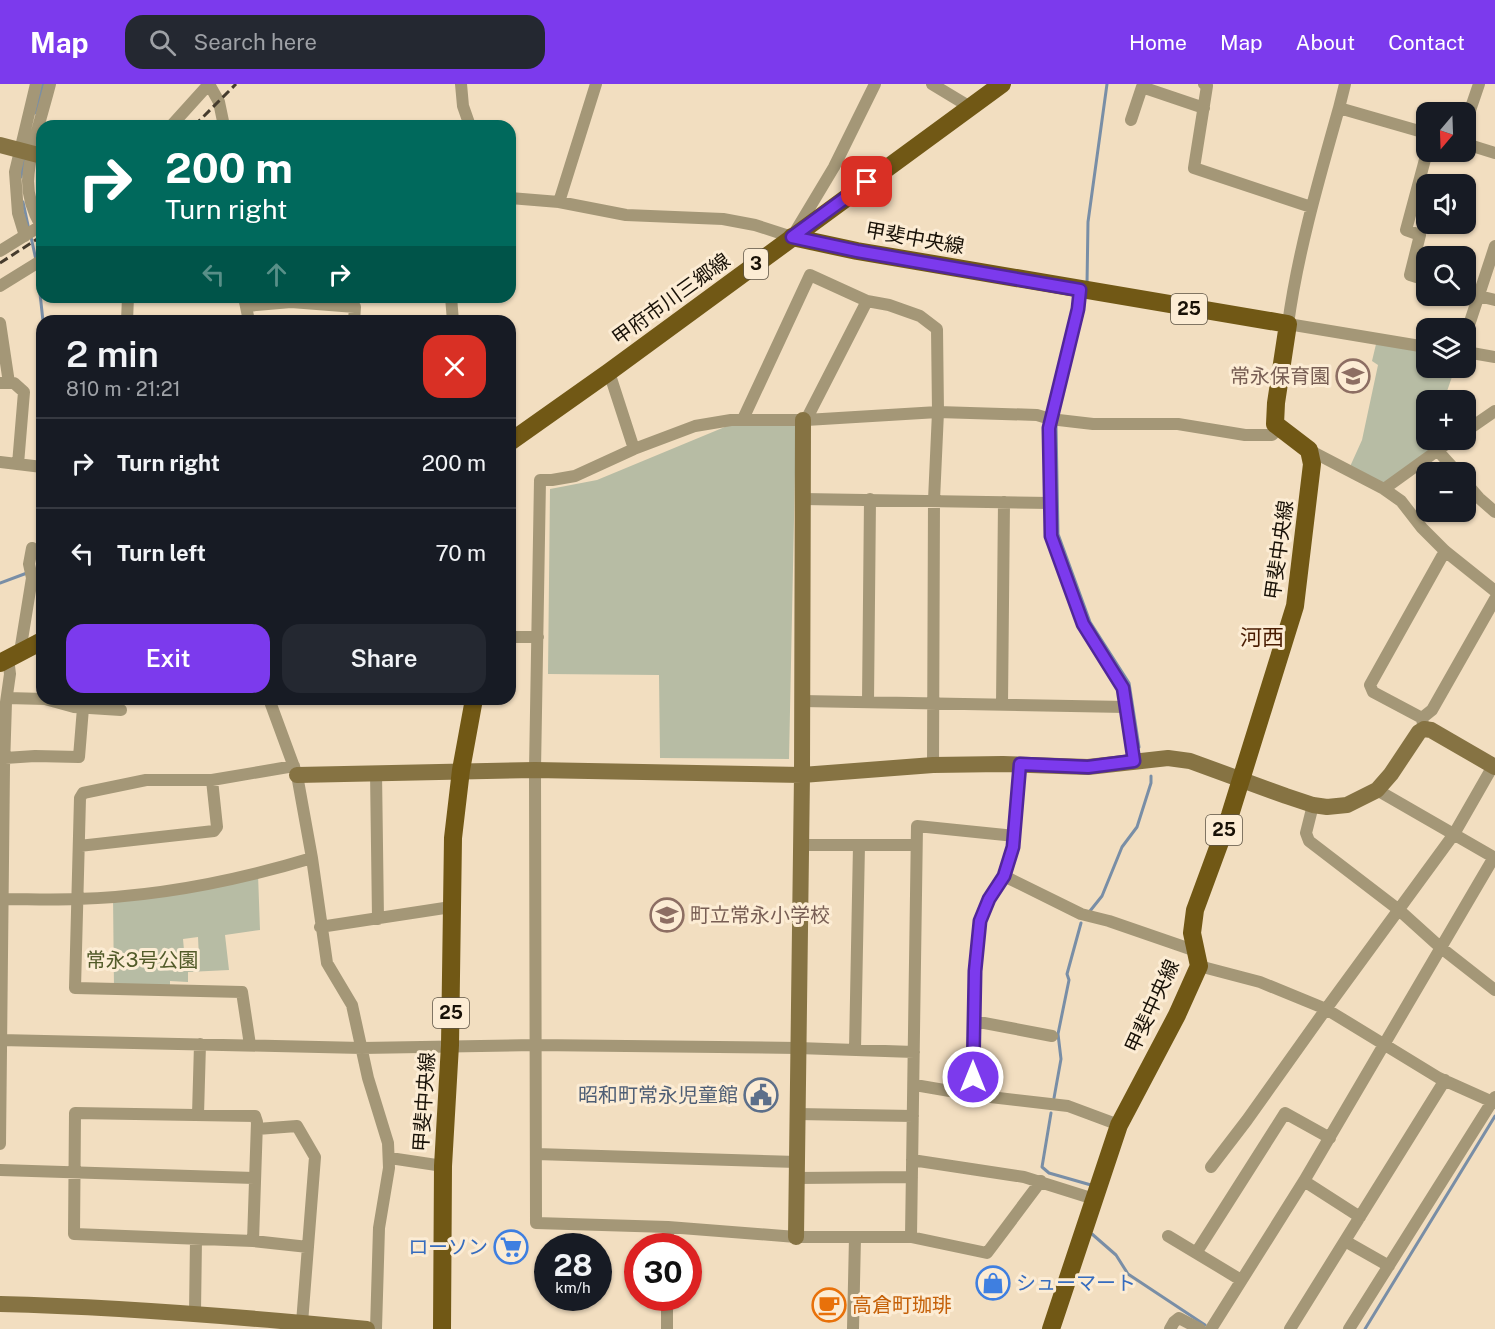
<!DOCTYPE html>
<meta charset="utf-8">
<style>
:root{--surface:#171b24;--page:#242831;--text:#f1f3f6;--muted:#9ea1a6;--line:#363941;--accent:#7c3aed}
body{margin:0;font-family:"Public Sans","Noto Sans JP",sans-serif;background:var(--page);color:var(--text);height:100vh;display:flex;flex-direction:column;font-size:22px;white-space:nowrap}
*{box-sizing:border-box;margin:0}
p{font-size:20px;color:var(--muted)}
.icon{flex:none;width:33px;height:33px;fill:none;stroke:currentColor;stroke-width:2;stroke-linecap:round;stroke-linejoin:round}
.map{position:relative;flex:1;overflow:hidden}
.details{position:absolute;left:36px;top:231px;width:480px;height:390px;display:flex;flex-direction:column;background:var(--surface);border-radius:18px;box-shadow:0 2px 4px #0004}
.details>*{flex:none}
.top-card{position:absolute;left:36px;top:36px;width:480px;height:183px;border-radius:18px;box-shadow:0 2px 4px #0004;background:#00695c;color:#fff;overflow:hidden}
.needle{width:39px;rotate:199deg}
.controls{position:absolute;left:1416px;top:18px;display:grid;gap:12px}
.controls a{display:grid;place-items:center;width:60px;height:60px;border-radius:12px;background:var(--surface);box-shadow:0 2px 4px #0004;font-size:30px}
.speed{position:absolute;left:534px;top:1149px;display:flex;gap:12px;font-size:30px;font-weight:700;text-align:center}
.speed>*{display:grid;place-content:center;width:78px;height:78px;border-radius:50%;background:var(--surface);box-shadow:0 2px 4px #0004;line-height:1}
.speed small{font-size:15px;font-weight:400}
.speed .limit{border:9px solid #d22;background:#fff;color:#111}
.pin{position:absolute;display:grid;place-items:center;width:51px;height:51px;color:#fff;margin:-26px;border-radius:12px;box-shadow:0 3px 9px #0006}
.me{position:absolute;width:66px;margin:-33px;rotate:0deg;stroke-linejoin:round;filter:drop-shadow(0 0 4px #0008)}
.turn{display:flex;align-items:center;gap:21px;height:126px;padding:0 30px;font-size:27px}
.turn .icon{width:78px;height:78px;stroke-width:2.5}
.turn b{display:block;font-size:42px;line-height:51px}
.lanes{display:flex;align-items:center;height:57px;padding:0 30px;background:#0003;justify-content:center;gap:30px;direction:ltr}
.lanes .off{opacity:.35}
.round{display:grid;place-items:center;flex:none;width:63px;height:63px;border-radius:18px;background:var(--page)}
.headline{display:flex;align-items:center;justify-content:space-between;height:102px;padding:0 30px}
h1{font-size:36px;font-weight:600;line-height:45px}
.cta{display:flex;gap:12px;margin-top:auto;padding:12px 30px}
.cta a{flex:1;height:69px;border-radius:18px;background:var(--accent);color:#fff;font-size:24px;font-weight:600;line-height:69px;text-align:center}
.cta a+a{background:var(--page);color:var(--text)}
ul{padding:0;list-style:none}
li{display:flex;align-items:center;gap:18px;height:90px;padding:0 30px;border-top:2px solid var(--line)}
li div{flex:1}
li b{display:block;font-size:22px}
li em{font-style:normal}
header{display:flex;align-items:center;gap:36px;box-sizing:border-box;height:84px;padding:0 30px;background:var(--accent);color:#fff}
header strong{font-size:28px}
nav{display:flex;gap:33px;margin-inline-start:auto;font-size:21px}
.search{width:420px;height:54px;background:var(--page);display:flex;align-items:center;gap:15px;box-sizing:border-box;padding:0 21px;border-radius:18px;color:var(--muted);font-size:22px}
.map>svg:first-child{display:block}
.green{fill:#b7bca4;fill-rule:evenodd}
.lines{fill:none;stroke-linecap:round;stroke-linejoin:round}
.stream{stroke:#798ea6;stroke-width:3}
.street{stroke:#a49777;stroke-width:12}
.secondary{stroke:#867343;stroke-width:16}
.primary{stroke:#715815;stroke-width:18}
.rail{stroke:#453b2d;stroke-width:3;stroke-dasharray:9 4.5;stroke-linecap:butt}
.route-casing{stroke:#51269a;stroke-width:15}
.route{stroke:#7c3aed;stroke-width:10}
.labels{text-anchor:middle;stroke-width:6;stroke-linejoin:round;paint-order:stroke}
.shield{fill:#fcecd4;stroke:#5c5344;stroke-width:1.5}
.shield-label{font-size:18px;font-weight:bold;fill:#181107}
.street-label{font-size:20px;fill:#181107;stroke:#fcecd4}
.education-label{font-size:20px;fill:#785e54;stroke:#fcecd4;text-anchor:end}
.park-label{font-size:20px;fill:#525b29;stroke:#fcecd4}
.service-label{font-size:20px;fill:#4e5e75;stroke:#fcecd4;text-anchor:end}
.shop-label{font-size:20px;fill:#366cbe;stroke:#fcecd4;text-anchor:end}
.food-label{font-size:20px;fill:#c56008;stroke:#fcecd4;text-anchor:start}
.quarter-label{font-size:22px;fill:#491b00;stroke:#fcecd4}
</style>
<header>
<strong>Map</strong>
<div class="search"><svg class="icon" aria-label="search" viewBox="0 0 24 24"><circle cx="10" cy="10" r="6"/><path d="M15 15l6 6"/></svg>Search here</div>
<nav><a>Home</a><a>Map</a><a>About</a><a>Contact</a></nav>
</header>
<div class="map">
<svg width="1495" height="1245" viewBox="0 0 1495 1245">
<rect width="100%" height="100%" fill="#f2dec0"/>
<path class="green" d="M 1377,256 L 1426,263 L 1426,284 L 1455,284 L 1444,316 L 1426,316 L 1426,356 L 1452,356 L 1384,405 L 1348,387 L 1362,356 L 1378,281 L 1372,277 Z
M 732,340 L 796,341 L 789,675 L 660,674 L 659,591 L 548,590 L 550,405 L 597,396 Z
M 258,790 L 260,846 L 225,851 L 229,886 L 188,888 L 188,898 L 170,897 L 170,906 L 114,905 L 113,812 ZM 198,853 L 199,874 L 189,874 L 189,866 L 184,866 L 183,855 Z"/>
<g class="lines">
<path class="stream" d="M 36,29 L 43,0
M 21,93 L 25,73
M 23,118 L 29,146
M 31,153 L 36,176
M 37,182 L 43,237
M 1087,200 L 1088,138 L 1107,0
M 1056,341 L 1058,450 L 1090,538 L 1129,599 L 1139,663
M 40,379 L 38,336 L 42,317
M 41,386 L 42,417
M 37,467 L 42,434
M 0,499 L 27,489
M 1090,827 L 1102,812 L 1122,763 L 1137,743 L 1151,699 L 1151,692
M 1054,1014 L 1061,975 L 1058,950 L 1069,896 L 1067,890 L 1081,839
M 1051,1029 L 1042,1083 L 1049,1089 L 1091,1101 L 1091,1103
M 1092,1150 L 1116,1171 L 1128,1190 L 1205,1241
M 1365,1245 L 1495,1032"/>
<path class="street" d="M 209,0 L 219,18 L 224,42
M 461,0 L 463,22 L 470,42
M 932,0 L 970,23
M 1204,0 L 1207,2 L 1194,84 L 1311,123
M 1345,0 L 1339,24 L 1426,49
M 1339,24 C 1319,95 1298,167 1288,240 L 1426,263
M 1131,36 L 1142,3 L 1204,24
M 1466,38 L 1479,0
M 171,42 L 209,0
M 1466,60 L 1495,69
M 510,114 L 559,118 L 626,131 L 723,135 L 755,141 L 792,153 L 834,83 L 875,0
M 559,118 L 596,0
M 41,142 C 33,128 28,113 28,97 C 29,69 43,28 50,0
M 25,152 L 18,129 L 15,88 L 36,0
M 0,167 L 42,141
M 1426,196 L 1410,191 L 1420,151 L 1406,146 L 1427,68
M 0,202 L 42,176
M 1080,206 L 1079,225 L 1049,344 L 1051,452 L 1083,540 L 1123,604 L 1134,677
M 1466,209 L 1495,216
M 244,213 L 249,237
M 451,213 L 453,237
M 246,222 L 291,218 L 355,223 L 354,237
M 127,237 L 128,213
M 0,239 L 9,299
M 1466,250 L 1495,162
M 1466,268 L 1495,273
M 609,288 L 634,365
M 0,299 L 14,299 L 24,308 L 18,380
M 743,335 L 810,191 L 867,217 L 889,221 L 920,232 L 937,245 L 938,328 L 934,416 L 933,681
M 806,336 L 867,217
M 1466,347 L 1495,327
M 1309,366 L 1384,405 L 1401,417 L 1422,444 L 1445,467 L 1495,507
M 1437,366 L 1457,388
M 0,378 L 42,383
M 1466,399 L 1479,414 L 1495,428
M 1384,405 L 1452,356
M 803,415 L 1051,419
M 510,553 L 538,553
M 20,568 L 32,494 L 29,480 L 32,464
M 7,614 L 45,615 L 74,623 L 121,626
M 269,615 L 297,691 L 312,774 L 327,879 L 352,921 L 368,994 L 388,1059 L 389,1084 L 379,1144 L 376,1245
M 802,617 L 1126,623
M 868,618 L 870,415
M 1002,621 L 1004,418
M 1422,634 L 1373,608 L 1370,601 L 1445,467
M 1423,641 L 1422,634 L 1432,626 L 1495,515
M 5,674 L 35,672 L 79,673 L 83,624
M 376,688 L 378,835
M 1377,706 L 1495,774
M 1313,721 L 1306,749 L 1309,757 L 1399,826 L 1440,863 L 1495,906
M 801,761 L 916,761
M 79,762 L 214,747 L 217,743 L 212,696
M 1004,792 L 1081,830 L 1109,837 L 1196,867
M 3,815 C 27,815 52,816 76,815 C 156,813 236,797 312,774
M 320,843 L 451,823
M 1199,882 L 1260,898 L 1326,925 L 1439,994 L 1495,1019
M 974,937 L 1052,952
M 0,956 L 362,964 L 535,961 L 798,964 L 914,968
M 250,961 L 242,908 L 75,904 L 80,714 L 83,709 L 146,696 L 212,696 L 294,682
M 855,966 L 859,761
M 915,1001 L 973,1011 L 1068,1022 L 1119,1041
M 973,1011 L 975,887 L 980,837 L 989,815 L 1004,792 L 1013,763 L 1020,680
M 797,1030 L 913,1032
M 198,1031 L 200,960
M 257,1045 L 297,1042 L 315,1073 L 302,1239
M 0,1060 L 4,683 L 6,618 L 10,590 L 8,574
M 536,1070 L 797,1078
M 390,1074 L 443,1082
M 912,1076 L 1024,1093 L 1094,1115
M 1211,1083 L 1247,1036 L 1326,925 L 1454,750 L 1493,682
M 0,1086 L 254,1094
M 797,1094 L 912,1093
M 1041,1097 L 987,1169 L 911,1153 L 796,1153 L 668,1143 L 536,1139 L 535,686 L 540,396 L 552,396 L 575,392 L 634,365 L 695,342 L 731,336 L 806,336 L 938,328 L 1037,331 L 1050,335 L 1093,340 L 1178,340 L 1245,351 L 1272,351 L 1280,344
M 1304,1097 L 1360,1133
M 1168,1152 L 1241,1196
M 911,1153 L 917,742 L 1015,752
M 253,1157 L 257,1038 L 255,1032 L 75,1029 L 74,1150 L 253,1157 L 308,1163
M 1345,1157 L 1389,1182
M 668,1162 L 668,1143
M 1196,1169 L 1285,1029 L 1330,1054
M 195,1229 L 196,1155
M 667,1245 L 667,1214
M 853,1245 L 855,1153
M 1170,1245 L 1174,1238 L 1179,1234 L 1200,1245
M 1211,1245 L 1304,1097 L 1494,773
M 1290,1245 L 1445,996
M 1349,1245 L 1495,1013"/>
<path class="secondary" d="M 0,61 L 42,72
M 297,691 L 535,686 L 802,691 L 933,681 L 1003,680 L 1088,683 L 1168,674 L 1190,677 L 1286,712 L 1313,721 L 1327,723 L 1347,721 L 1377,706 L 1391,690 L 1419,648 L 1424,645 L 1431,646 L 1495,683
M 796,1153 L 802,691 L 803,336
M 0,1220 C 123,1223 245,1233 367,1245"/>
<path class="primary" d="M 792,153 L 857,167 L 1288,240 L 1276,319 L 1275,340 L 1309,366 L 1312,380 L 1295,522 L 1230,731 L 1195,826 L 1192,849 L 1199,882 L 1177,931 L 1119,1041 L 1051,1245
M 510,358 L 609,288 L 1002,0
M 0,579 L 42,557
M 442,1245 L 443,1082 L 450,961 L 453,754 L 461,686 L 474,615"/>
<path class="rail" d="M 194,42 L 236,0
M 0,179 L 42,152"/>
</g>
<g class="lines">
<g class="route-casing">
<path id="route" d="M 867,98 L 792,153 L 857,167 L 1080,206 L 1078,225 L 1049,344 L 1051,452 L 1083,540 L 1123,604 L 1134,677 L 1088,683 L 1020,680 L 1013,763 L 1004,792 L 989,815 L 980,837 L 975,887 L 973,993"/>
</g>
<use href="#route" class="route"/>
</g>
<defs>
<g id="school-ring" transform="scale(1.725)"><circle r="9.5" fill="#fcecd4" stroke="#8d6e63" stroke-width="1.5"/><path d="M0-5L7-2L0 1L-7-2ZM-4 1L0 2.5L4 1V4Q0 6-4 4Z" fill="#8d6e63"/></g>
<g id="civic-ring" transform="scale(1.725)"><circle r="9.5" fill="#fcecd4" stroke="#5c6f8a" stroke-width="1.5"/><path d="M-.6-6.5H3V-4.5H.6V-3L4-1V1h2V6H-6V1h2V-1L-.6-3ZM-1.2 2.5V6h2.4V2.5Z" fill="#5c6f8a"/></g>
<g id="supermarket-ring" transform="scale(1.725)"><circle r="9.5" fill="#fcecd4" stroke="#3f7fe0" stroke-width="1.5"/><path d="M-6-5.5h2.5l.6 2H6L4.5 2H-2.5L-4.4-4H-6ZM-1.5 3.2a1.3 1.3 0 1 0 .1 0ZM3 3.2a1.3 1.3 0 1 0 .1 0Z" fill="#3f7fe0"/></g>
<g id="shop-ring" transform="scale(1.725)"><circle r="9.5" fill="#fcecd4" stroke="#3f7fe0" stroke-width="1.5"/><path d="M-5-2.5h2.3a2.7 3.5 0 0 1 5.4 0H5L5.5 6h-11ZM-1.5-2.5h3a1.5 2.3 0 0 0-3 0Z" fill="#3f7fe0"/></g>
<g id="cafe-ring" transform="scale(1.725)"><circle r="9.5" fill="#fcecd4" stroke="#e8710a" stroke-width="1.5"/><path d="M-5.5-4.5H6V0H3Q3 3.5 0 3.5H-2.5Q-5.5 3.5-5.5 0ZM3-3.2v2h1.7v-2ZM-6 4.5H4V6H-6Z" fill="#e8710a"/></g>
</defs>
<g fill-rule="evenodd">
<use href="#school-ring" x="1353" y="292"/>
<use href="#school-ring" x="667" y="831"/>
<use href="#civic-ring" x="761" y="1011"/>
<use href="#supermarket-ring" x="511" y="1163"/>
<use href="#shop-ring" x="993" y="1199"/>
<use href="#cafe-ring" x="829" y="1221"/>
</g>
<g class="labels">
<g class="shield">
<rect x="744" y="165" width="24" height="30" rx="4.5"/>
<rect x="1171" y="210" width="36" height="30" rx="4.5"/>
<rect x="1206" y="731" width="36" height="30" rx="4.5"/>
<rect x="433" y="914" width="36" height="30" rx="4.5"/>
</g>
<g class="shield-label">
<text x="756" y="186">3</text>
<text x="1189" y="231">25</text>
<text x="1224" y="752">25</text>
<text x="451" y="935">25</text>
</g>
<g class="street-label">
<text transform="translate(915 154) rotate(10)" y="7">甲斐中央線</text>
<text transform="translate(671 215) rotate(-36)" y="7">甲府市川三郷線</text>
<text transform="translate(1279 466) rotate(-82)" y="7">甲斐中央線</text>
<text transform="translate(1152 922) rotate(-65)" y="7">甲斐中央線</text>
<text transform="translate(424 1018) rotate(-86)" y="7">甲斐中央線</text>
</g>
<g class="education-label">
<text x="1330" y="299">常永保育園</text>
<text x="690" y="838" text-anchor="start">町立常永小学校</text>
</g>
<g class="park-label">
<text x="142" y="883">常永3号公園</text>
</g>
<g class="service-label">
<text x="738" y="1018">昭和町常永児童館</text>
</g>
<g class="shop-label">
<text x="488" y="1170">ローソン</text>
<text x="1016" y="1206" text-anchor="start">シューマート</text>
</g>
<g class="food-label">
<text x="852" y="1228">高倉町珈琲</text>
</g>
<g class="quarter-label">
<text x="1262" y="561">河西</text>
</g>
</g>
</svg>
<div class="controls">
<a><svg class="needle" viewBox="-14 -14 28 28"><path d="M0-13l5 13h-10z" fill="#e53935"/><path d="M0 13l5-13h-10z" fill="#9ea1a6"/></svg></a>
<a><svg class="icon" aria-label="sound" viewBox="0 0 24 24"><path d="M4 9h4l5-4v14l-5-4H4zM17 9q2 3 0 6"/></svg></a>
<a><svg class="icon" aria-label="search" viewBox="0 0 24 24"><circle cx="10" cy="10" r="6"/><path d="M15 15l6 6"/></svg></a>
<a><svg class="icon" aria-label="layers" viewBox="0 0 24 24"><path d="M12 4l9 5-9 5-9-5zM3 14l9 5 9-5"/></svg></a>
<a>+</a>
<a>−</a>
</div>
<div class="speed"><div>28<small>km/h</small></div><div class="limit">30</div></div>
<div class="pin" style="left:867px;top:98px;background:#d93025"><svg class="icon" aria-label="arrive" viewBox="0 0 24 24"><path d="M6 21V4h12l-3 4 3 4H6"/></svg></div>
<svg class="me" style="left:973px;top:993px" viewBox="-20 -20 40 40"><circle r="17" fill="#7c3aed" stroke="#fff" stroke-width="3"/><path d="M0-11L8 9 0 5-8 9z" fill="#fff"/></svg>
<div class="top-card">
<div class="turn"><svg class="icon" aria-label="right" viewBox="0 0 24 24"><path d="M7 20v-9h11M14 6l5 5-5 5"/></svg><div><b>200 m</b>Turn right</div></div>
<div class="lanes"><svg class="icon off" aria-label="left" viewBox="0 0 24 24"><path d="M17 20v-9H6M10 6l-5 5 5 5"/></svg><svg class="icon off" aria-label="ahead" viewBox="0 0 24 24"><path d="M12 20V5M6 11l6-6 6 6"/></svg><svg class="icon" aria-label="right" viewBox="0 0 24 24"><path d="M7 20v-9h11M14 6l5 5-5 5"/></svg></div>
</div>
<section class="details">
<div class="headline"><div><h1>2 min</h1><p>810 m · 21:21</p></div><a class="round" style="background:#d93025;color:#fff"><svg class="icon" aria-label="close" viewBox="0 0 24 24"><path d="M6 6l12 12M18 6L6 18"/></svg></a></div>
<ul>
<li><svg class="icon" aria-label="right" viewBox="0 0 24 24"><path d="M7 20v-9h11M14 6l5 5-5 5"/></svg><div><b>Turn right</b></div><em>200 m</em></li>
<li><svg class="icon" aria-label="left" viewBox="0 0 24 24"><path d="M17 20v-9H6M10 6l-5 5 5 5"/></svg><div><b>Turn left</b></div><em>70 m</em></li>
</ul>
<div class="cta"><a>Exit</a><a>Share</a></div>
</section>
</div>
